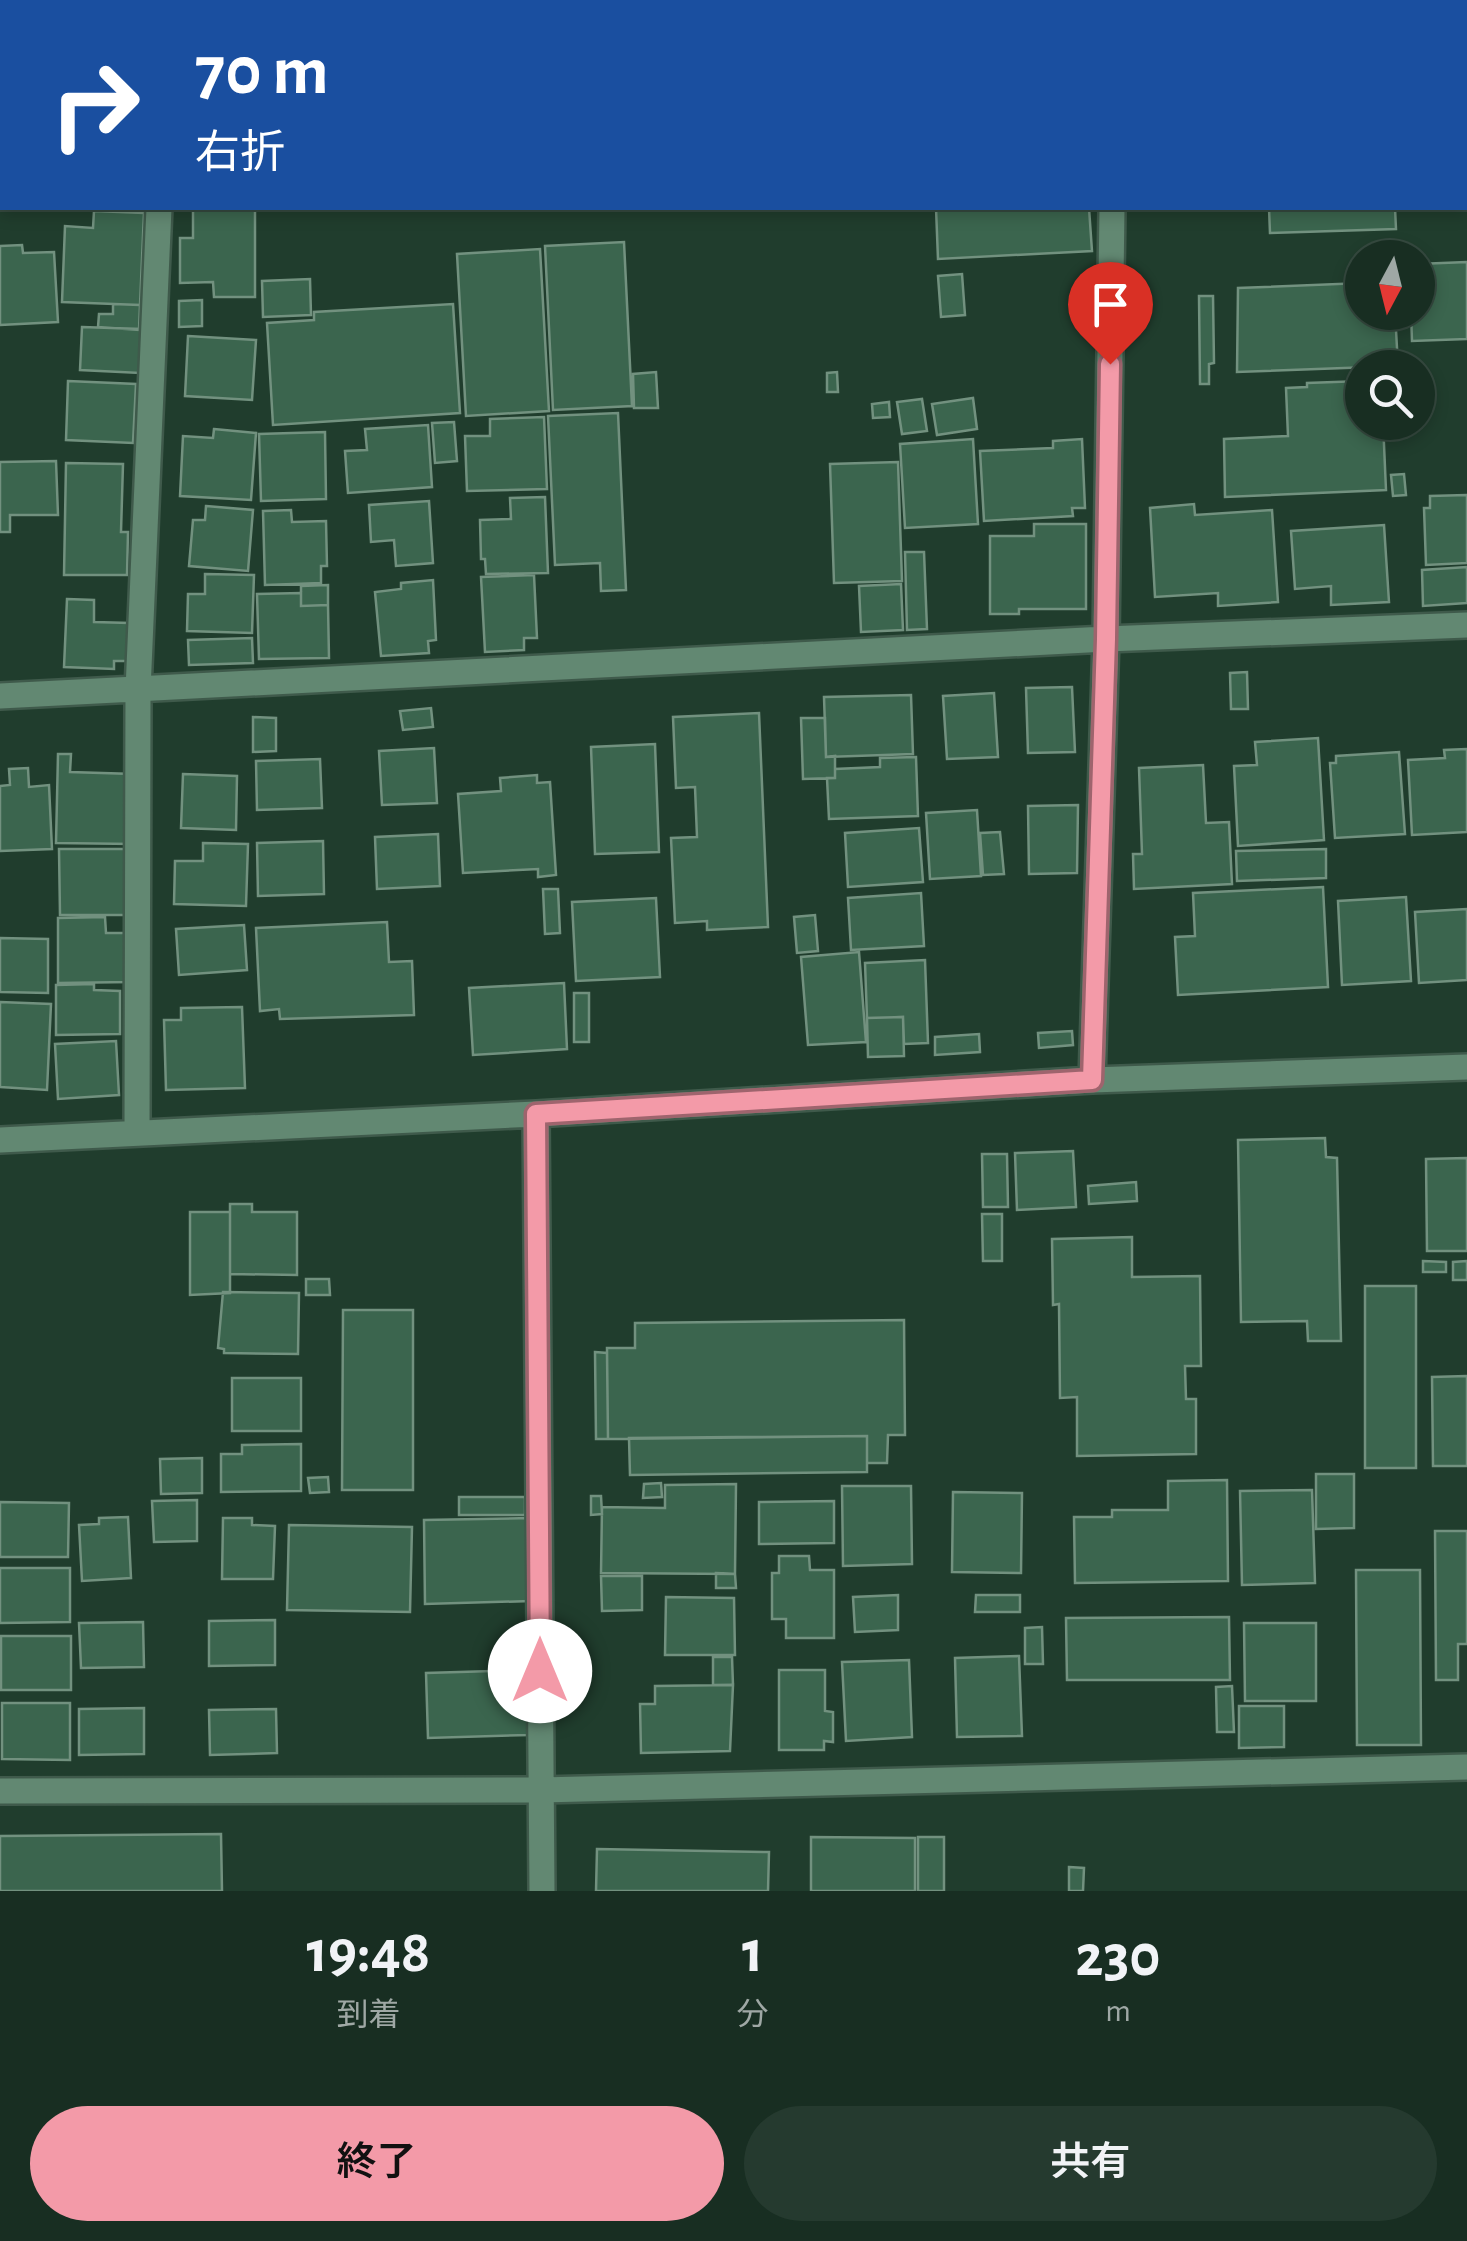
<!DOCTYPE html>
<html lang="ja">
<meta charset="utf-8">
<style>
:root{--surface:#182e22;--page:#253a2f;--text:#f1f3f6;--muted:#9fa8a5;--line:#364a40;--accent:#f39aa8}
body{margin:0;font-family:"Alegreya Sans","Noto Sans JP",sans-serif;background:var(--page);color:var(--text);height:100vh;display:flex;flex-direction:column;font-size:38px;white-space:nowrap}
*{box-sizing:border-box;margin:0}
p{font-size:32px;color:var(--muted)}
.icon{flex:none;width:55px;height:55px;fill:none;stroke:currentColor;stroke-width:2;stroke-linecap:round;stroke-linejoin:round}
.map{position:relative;height:1891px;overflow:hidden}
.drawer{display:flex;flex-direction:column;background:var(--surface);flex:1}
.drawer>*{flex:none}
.top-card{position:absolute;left:0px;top:0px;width:1468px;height:210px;box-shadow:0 5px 15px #0003,0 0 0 2px var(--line);background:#1a4fa0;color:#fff;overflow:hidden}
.needle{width:65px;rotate:187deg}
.tools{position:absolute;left:1345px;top:240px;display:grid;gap:20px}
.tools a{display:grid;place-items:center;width:90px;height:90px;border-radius:50%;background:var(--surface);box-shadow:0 5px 15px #0003,0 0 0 2px var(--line);font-size:50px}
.pin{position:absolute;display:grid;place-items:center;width:85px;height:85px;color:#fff;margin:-102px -42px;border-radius:50% 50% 50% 0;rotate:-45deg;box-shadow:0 0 10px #0007}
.pin .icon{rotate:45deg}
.me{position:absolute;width:110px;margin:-55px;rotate:0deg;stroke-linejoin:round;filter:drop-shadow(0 0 8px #0008)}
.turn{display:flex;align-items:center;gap:35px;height:210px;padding:0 30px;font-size:45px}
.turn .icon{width:130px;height:130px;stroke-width:2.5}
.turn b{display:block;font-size:70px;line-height:85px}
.eta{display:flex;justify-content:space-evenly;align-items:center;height:170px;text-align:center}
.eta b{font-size:60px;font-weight:600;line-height:70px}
.button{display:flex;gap:20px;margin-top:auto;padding:20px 30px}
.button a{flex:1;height:115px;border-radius:60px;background:var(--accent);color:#111;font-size:40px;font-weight:600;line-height:115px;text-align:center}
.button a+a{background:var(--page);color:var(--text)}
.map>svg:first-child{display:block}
.building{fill:#3b654e;stroke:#72917f;stroke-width:2.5}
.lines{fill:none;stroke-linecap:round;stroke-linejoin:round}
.minor-casing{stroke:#3f5a4b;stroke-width:30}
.minor{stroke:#628872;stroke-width:25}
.route-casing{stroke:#9e646d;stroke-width:25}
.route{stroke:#f39aa8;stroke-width:18}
</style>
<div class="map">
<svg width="1467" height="1891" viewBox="0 0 1467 1891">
<rect width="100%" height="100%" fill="#203d2d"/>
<path class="building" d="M 85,0 L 233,0 L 233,2 L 85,2 Z
M 242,0 L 333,0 L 333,2 L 242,2 Z
M 576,0 L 646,0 L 646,2 L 577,2 Z
M 763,0 L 847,0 L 847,2 L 763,2 Z
M 993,0 L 1090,0 L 1090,2 L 993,2 Z
M 193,208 L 255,208 L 255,297 L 214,297 L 213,282 L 180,283 L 180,238 L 193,238 Z
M 936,208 L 1089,208 L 1092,251 L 938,259 Z
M 1269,208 L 1395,208 L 1396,229 L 1270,233 Z
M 94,211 L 144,213 L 140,305 L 62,302 L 65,226 L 93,228 Z
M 624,242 L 632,406 L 553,410 L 545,246 Z
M 22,245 L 23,253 L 54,252 L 58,322 L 0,325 L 0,246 Z
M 540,249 L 549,411 L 466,416 L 457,254 Z
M 1467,262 L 1467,339 L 1412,341 L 1411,312 L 1418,312 L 1418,264 Z
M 962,274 L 965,315 L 941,317 L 938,276 Z
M 310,279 L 311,315 L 263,317 L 262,281 Z
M 1362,283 L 1362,312 L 1395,312 L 1398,366 L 1237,372 L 1238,288 Z
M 1199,296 L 1213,296 L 1214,363 L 1209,364 L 1209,384 L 1200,384 Z
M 202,300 L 202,326 L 179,327 L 179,301 Z
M 113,304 L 140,305 L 139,330 L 98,327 L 99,314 L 113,314 Z
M 453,304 L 460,413 L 273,425 L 267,323 L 314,320 L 314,312 Z
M 82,327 L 141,329 L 140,373 L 80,370 Z
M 188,336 L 256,340 L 252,400 L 185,396 Z
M 656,372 L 658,408 L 634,408 L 633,374 Z
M 837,372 L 838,392 L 827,392 L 827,373 Z
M 68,381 L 136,384 L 133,443 L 66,440 Z
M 1362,381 L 1362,422 L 1383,422 L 1386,490 L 1225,497 L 1224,439 L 1288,436 L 1286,388 L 1307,387 L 1307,383 Z
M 973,398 L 977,429 L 937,435 L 932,404 Z
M 922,399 L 927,431 L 902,434 L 897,402 Z
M 889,402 L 890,417 L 873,418 L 872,404 Z
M 618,413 L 626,590 L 601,591 L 600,563 L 555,565 L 548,416 Z
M 544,417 L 547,489 L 467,491 L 465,436 L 490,436 L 490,419 Z
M 454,422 L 457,461 L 435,463 L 432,423 Z
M 428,425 L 432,487 L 348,493 L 345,451 L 367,450 L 365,429 Z
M 214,429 L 256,433 L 251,500 L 180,496 L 183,436 L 213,438 Z
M 325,432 L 326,499 L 261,501 L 259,434 Z
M 973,439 L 978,524 L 905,528 L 900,444 Z
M 1082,439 L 1085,508 L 1072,508 L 1073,516 L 984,521 L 980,451 L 1053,448 L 1053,441 Z
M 56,461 L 58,515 L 10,515 L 10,532 L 0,532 L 0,462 Z
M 898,462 L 902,581 L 834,583 L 830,464 Z
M 66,463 L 123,464 L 121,532 L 128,532 L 127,575 L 64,575 Z
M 1404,474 L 1406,495 L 1393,496 L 1391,475 Z
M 1467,495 L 1467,563 L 1426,565 L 1424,508 L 1430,508 L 1430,496 Z
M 545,497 L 548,573 L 486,574 L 485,559 L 481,559 L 480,520 L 511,519 L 510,498 Z
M 429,501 L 433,563 L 396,566 L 394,540 L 371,542 L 369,505 Z
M 1194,504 L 1195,515 L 1272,510 L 1278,602 L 1218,606 L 1218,593 L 1155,597 L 1150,508 Z
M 206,506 L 253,510 L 248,571 L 189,566 L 193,520 L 205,520 Z
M 291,510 L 292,522 L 326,521 L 327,566 L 321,566 L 321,583 L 265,585 L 263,511 Z
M 1034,524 L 1086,524 L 1086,609 L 1019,609 L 1019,614 L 990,614 L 990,536 L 1034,536 Z
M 1384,525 L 1389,602 L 1331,605 L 1331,586 L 1295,589 L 1291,531 Z
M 905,552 L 924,552 L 927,629 L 907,630 Z
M 1467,567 L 1467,603 L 1423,606 L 1422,570 Z
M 205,574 L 254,575 L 252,633 L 187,631 L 188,594 L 205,594 Z
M 534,575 L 537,638 L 524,638 L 524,650 L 485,652 L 481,577 Z
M 433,580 L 436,640 L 428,641 L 429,653 L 381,656 L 375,592 L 401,589 L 401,583 Z
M 901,584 L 903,630 L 861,632 L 859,586 Z
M 328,585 L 328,605 L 301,606 L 301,586 Z
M 301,593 L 301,606 L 328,605 L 329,658 L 259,659 L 257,594 Z
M 67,599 L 94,600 L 94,622 L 130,623 L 128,661 L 114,661 L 114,669 L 64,667 Z
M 252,638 L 253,663 L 189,665 L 188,640 Z
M 1247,672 L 1248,709 L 1231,709 L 1230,673 Z
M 1072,687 L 1075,752 L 1028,753 L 1026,688 Z
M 994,693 L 998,757 L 947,759 L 943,696 Z
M 911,695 L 913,754 L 826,757 L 824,697 Z
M 431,708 L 433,727 L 403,730 L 400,711 Z
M 759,713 L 768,927 L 707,930 L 707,921 L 675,923 L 671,838 L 697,837 L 695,787 L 676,788 L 673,717 Z
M 253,717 L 276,718 L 276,751 L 253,752 Z
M 801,718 L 825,718 L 826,757 L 835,756 L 835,778 L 803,779 Z
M 1318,738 L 1324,840 L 1238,846 L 1234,766 L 1257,765 L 1255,742 Z
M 655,744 L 659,852 L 595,854 L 591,747 Z
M 434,748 L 437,803 L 382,805 L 379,751 Z
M 1467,749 L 1467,832 L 1412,835 L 1408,760 L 1445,758 L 1444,750 Z
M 1399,752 L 1405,834 L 1335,838 L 1330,763 L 1336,763 L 1336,756 Z
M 58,754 L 71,754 L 70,772 L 134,774 L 133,844 L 56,843 Z
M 916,757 L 918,816 L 829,819 L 827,778 L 835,778 L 835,769 L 880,767 L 880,758 Z
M 320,759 L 322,808 L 257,810 L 256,761 Z
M 1203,765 L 1206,823 L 1229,822 L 1232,884 L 1134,889 L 1133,854 L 1142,854 L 1139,768 Z
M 28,768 L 29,787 L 49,785 L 52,849 L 0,851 L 0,786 L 10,785 L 9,769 Z
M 183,774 L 237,776 L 236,830 L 181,828 Z
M 537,775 L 537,783 L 550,782 L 556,875 L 538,877 L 538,869 L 463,873 L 458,794 L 501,791 L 500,778 Z
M 1078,805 L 1077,873 L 1029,874 L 1028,806 Z
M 977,810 L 981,876 L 930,879 L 926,813 Z
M 919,828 L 923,882 L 848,887 L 845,833 Z
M 1000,832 L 1004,874 L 983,875 L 980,833 Z
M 438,834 L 440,886 L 377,889 L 375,837 Z
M 323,841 L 324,894 L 258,896 L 257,843 Z
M 203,843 L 248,844 L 246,906 L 174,904 L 175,861 L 203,861 Z
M 59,849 L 130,849 L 130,915 L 60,915 Z
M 1326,849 L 1326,878 L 1237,881 L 1236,851 Z
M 1323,887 L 1328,987 L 1178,995 L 1175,937 L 1195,936 L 1193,893 Z
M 543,889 L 558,889 L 560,933 L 545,934 Z
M 921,893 L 924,946 L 851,950 L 848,898 Z
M 1406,897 L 1411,981 L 1342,985 L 1338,901 Z
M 656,898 L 660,977 L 576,981 L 572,902 Z
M 1467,909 L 1467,980 L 1419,983 L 1415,912 Z
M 815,915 L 818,951 L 797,953 L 794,917 Z
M 105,917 L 106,933 L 125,933 L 125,950 L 129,949 L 130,982 L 58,983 L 58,918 Z
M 387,922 L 389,962 L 412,961 L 414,1015 L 280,1019 L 279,1009 L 260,1011 L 256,928 Z
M 244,925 L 247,970 L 179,975 L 176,929 Z
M 0,938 L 48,939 L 48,993 L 0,992 Z
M 859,952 L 866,1042 L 808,1045 L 801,957 Z
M 925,960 L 928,1043 L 904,1044 L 903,1017 L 867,1018 L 865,963 Z
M 564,983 L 567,1049 L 473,1055 L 469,988 Z
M 94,984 L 94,990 L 120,991 L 120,1034 L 56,1035 L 56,985 Z
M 574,993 L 589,993 L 589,1042 L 574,1042 Z
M 0,1002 L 51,1004 L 47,1090 L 0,1087 Z
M 242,1007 L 245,1088 L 166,1090 L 164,1020 L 181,1020 L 181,1008 Z
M 903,1017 L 904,1056 L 868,1057 L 867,1018 Z
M 1072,1031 L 1073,1045 L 1039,1048 L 1038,1033 Z
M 979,1034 L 980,1052 L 935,1055 L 935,1037 Z
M 116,1041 L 119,1095 L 58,1099 L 55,1044 Z
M 1325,1138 L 1326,1157 L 1337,1158 L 1341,1341 L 1308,1341 L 1307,1321 L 1241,1322 L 1238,1140 Z
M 1073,1151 L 1076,1207 L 1017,1210 L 1015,1153 Z
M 982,1154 L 1007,1154 L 1008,1207 L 983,1207 Z
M 1467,1158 L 1467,1251 L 1427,1251 L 1426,1159 Z
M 1136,1182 L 1137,1201 L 1089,1204 L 1088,1186 Z
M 230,1204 L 252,1204 L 252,1212 L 297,1212 L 297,1275 L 230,1274 Z
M 190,1212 L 230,1212 L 230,1293 L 190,1295 Z
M 982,1214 L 1002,1214 L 1002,1261 L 983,1261 Z
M 1132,1237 L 1132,1277 L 1200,1276 L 1201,1366 L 1185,1366 L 1186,1399 L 1196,1399 L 1196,1454 L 1077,1456 L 1077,1397 L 1060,1398 L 1059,1304 L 1053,1305 L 1052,1239 Z
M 1423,1261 L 1446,1262 L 1446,1272 L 1423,1272 Z
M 1467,1261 L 1467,1280 L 1453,1280 L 1453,1262 Z
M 306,1279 L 329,1279 L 330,1295 L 306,1295 Z
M 1365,1286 L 1416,1286 L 1416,1468 L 1365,1468 Z
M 223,1292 L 299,1293 L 298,1354 L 224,1353 L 224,1349 L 218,1348 Z
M 343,1310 L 413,1310 L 413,1490 L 342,1490 Z
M 904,1320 L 905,1435 L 888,1435 L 887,1463 L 867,1463 L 867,1436 L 608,1439 L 607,1348 L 635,1348 L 635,1323 Z
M 595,1352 L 607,1353 L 608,1439 L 596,1439 Z
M 1467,1376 L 1467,1466 L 1433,1466 L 1432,1377 Z
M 232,1378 L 301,1378 L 301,1431 L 232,1431 Z
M 867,1436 L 867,1472 L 630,1475 L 629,1438 Z
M 301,1444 L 301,1491 L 221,1492 L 221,1454 L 242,1454 L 242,1445 Z
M 202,1458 L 202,1493 L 161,1494 L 160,1459 Z
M 1316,1474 L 1354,1474 L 1354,1528 L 1316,1529 Z
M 328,1477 L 329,1492 L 310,1493 L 308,1478 Z
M 1227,1480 L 1228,1581 L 1075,1583 L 1074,1517 L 1112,1517 L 1112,1510 L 1168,1510 L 1168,1481 Z
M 661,1483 L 662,1497 L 643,1498 L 644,1484 Z
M 736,1484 L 735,1574 L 601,1573 L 602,1507 L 665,1508 L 665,1485 Z
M 842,1486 L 911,1486 L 912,1564 L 843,1566 Z
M 1312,1490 L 1315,1583 L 1242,1585 L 1240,1491 Z
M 953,1492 L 1022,1493 L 1021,1573 L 952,1572 Z
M 591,1496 L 601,1496 L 602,1514 L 591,1515 Z
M 459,1497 L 525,1497 L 525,1515 L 459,1515 Z
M 197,1500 L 197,1541 L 154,1542 L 152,1501 Z
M 834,1501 L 834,1543 L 759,1544 L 759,1502 Z
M 0,1502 L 69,1503 L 68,1557 L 0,1557 Z
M 128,1517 L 131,1578 L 82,1581 L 79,1525 L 99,1524 L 99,1518 Z
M 223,1518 L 252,1518 L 252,1525 L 275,1526 L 273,1579 L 222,1579 Z
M 530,1518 L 531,1601 L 425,1604 L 424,1520 Z
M 289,1525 L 412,1527 L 410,1612 L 287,1610 Z
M 1435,1531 L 1467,1531 L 1467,1644 L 1458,1644 L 1458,1680 L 1436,1680 Z
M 779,1556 L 809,1556 L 810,1570 L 834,1570 L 834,1638 L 786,1638 L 786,1619 L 772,1619 L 772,1573 L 779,1573 Z
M 0,1568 L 70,1568 L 70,1622 L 0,1623 Z
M 1356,1570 L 1420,1570 L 1421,1745 L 1357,1745 Z
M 716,1573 L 735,1574 L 736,1588 L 716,1588 Z
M 601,1576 L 642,1576 L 642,1610 L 602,1611 Z
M 898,1595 L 898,1630 L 855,1632 L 853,1597 Z
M 976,1595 L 1020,1595 L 1020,1612 L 975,1612 Z
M 666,1597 L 734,1598 L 735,1655 L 665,1655 Z
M 1229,1617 L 1230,1680 L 1067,1680 L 1066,1618 Z
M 275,1620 L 275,1665 L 209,1666 L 209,1621 Z
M 143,1622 L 144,1667 L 81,1668 L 79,1623 Z
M 1244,1623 L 1316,1623 L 1316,1701 L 1245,1701 Z
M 1042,1627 L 1043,1664 L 1025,1664 L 1025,1628 Z
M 1,1636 L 71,1636 L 71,1690 L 1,1690 Z
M 1019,1656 L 1022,1736 L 957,1737 L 955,1658 Z
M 713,1657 L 732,1657 L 733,1685 L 713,1685 Z
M 909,1660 L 912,1737 L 846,1741 L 842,1662 Z
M 527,1670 L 529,1735 L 428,1738 L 426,1673 Z
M 779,1670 L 825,1670 L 825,1711 L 833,1712 L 833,1742 L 824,1741 L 824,1750 L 779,1750 Z
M 733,1685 L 730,1751 L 641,1753 L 640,1704 L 655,1704 L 655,1686 Z
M 1232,1686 L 1234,1732 L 1217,1732 L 1216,1687 Z
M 2,1703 L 70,1703 L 70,1760 L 2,1759 Z
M 1239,1706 L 1284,1706 L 1284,1747 L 1239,1748 Z
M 144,1708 L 144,1754 L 79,1755 L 79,1709 Z
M 276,1709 L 277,1753 L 210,1755 L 209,1710 Z
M 221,1834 L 222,1891 L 0,1891 L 0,1836 Z
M 811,1837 L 915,1838 L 915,1891 L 811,1891 Z
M 918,1837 L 944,1837 L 944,1891 L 918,1891 Z
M 597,1849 L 769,1852 L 768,1891 L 596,1891 Z
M 1069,1867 L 1084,1868 L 1083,1891 L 1069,1891 Z"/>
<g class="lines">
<g class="minor-casing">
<path id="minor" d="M 1118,2 L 1118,0
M 1465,93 L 1467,92
M 0,168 L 2,168
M 0,696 L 1106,639 L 1467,625
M 1092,1080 L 1106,639 L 1112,208
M 536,1114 L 542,1891
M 137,1133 L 138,690 L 159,208
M 0,1140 L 536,1114 L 1092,1080 L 1467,1067
M 0,1791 L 541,1790 L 1467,1767"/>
</g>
<use href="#minor" class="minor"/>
</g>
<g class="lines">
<g class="route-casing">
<path id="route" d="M 540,1671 L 536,1114 L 1092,1080 L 1106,639 L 1110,364"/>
</g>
<use href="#route" class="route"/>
</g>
</svg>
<div class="tools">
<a><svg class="needle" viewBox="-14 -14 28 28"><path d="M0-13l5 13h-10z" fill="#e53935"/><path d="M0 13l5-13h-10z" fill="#9fa8a5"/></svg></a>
<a><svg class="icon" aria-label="search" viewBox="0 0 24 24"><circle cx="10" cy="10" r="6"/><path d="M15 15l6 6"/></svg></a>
</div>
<div class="pin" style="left:1110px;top:364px;background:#d93025"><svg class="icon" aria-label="arrive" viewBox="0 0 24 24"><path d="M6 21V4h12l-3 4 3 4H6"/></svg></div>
<svg class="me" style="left:540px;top:1671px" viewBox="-20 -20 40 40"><circle r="19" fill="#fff"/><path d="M0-13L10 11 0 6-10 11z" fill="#f39aa8"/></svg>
<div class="top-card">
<div class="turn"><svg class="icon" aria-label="right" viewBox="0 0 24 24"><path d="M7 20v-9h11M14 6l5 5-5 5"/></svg><div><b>70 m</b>右折</div></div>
</div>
</div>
<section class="drawer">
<div class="eta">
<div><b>19:48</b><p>到着</p></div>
<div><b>1</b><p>分</p></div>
<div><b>230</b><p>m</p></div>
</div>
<div class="button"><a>終了</a><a>共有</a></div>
</section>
